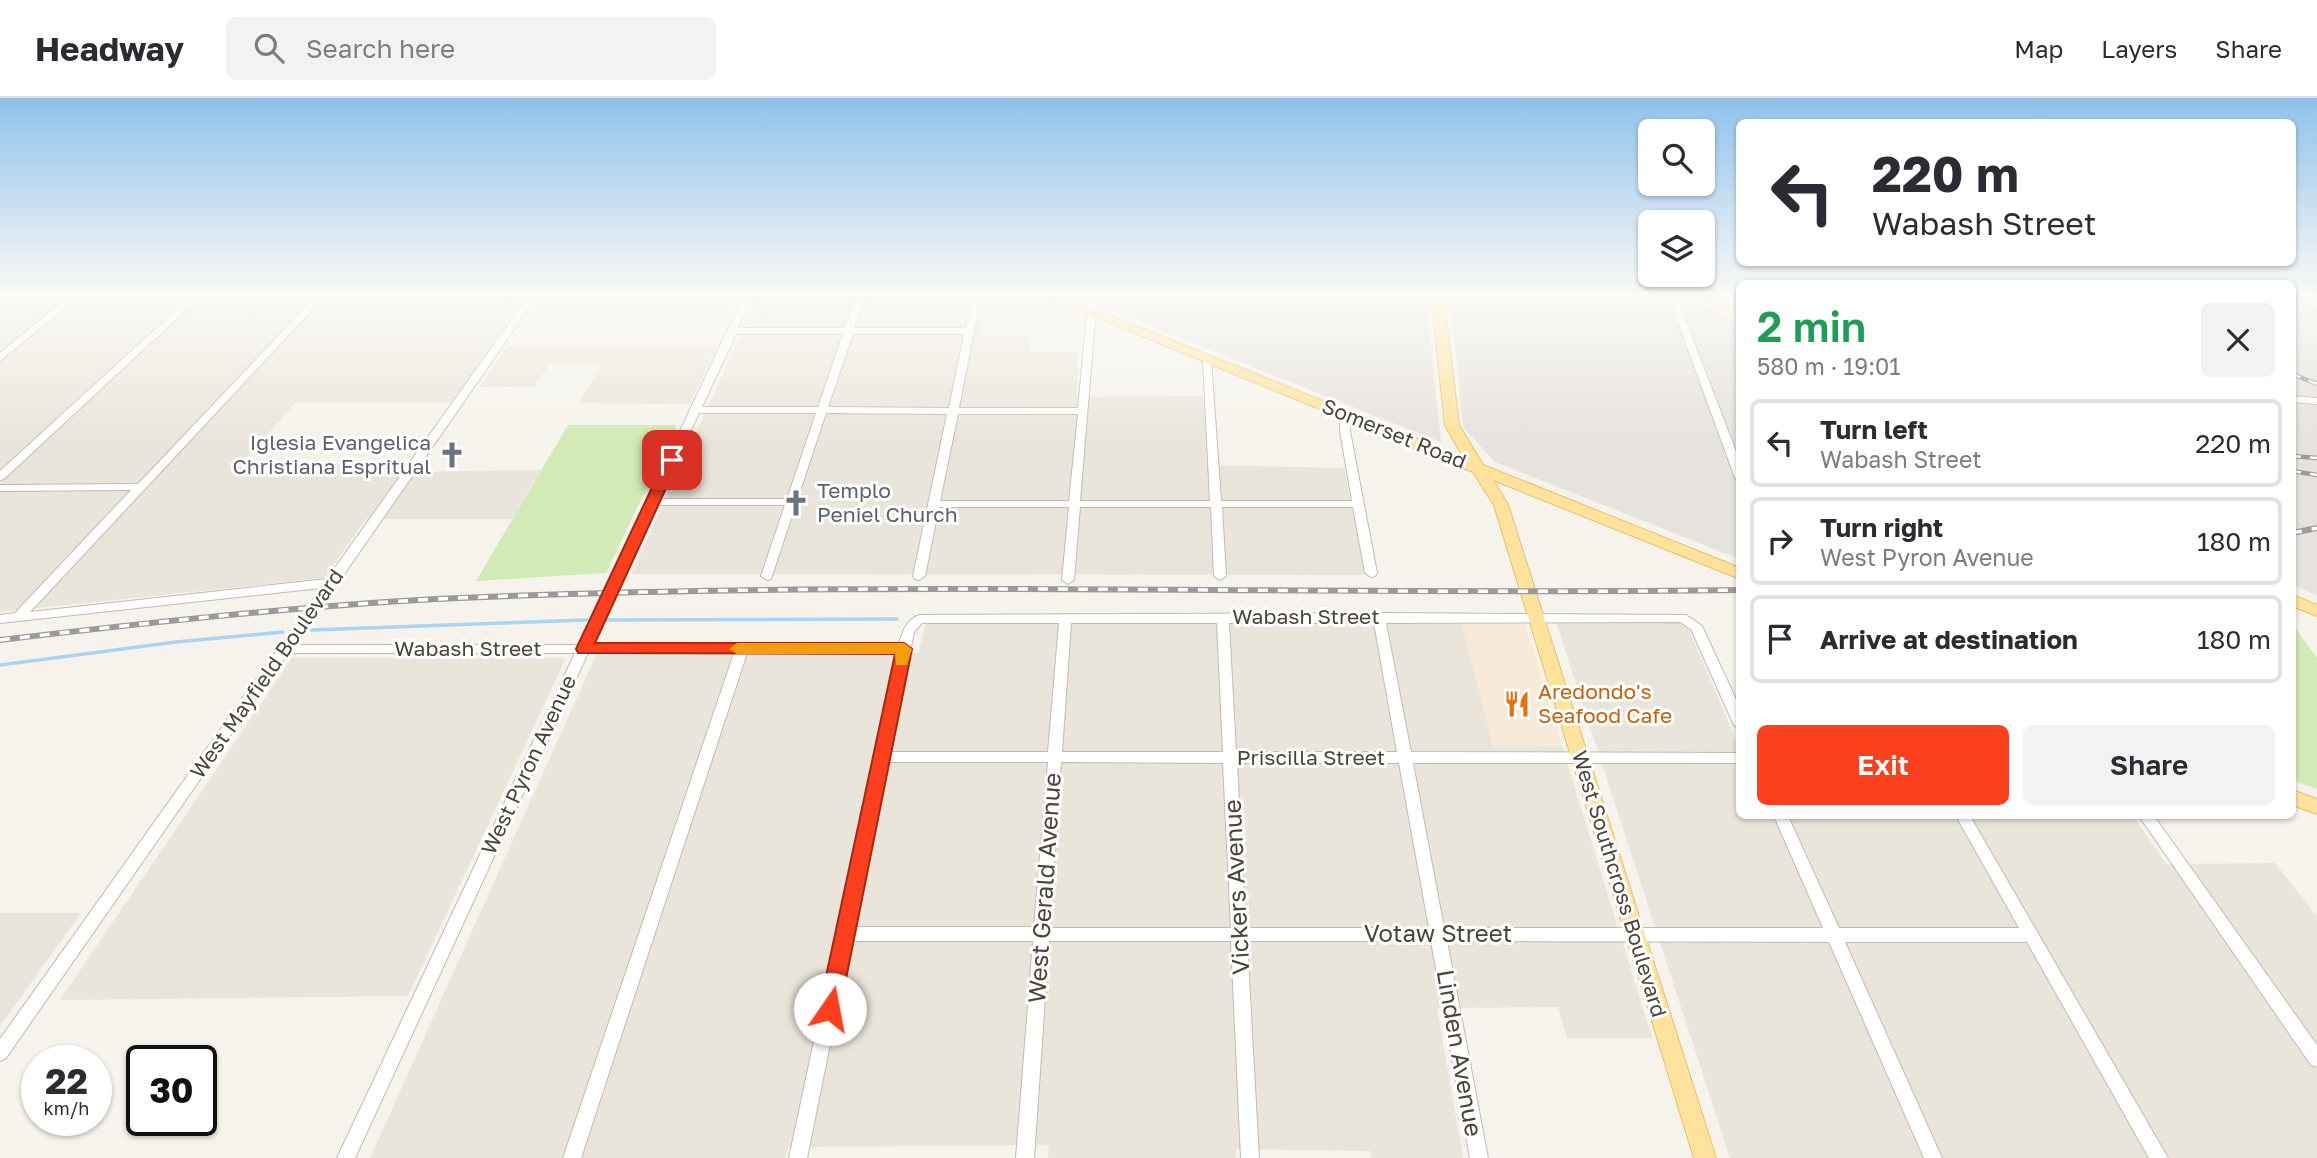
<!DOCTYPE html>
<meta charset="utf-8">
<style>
:root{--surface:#fff;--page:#f2f2f3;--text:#2b2b33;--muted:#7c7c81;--line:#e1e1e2;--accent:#fc3f1d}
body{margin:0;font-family:"Golos Text",sans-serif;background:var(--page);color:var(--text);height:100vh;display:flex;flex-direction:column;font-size:26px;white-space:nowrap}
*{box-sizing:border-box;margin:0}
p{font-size:23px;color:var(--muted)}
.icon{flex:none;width:38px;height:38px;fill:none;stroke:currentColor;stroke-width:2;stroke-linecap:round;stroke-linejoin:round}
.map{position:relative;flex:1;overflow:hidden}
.drawer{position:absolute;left:1736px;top:182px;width:560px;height:539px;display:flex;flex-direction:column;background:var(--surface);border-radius:10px;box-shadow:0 2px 5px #0004}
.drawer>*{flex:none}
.guide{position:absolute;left:1736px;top:21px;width:560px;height:147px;border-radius:10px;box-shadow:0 2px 5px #0004;background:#fff;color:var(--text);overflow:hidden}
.fabs{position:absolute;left:1638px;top:21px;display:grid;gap:14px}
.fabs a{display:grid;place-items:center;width:77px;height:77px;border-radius:10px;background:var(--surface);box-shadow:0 2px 5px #0004;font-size:35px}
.speed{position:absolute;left:21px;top:947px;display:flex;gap:14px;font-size:35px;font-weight:700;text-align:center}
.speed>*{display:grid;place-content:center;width:91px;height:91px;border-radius:50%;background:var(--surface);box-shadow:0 2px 5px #0004;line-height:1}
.speed small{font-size:18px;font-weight:400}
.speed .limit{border:4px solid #111;border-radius:10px;background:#fff;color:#111}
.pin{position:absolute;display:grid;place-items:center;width:60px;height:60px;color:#fff;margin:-30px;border-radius:14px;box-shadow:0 4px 10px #0006}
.me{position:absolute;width:77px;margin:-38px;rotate:12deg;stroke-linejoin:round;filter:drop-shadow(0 0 5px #0008)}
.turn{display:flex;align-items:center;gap:24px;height:147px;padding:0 21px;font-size:32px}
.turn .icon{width:91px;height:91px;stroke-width:2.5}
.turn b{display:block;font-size:49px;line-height:60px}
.round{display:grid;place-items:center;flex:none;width:74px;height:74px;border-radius:10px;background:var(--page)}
.headline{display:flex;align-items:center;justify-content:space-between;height:119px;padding:0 21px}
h1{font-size:42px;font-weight:600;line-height:52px;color:#1e9e55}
.primary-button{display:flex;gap:14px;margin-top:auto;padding:14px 21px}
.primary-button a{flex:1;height:80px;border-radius:10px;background:var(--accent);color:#fff;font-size:28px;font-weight:600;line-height:80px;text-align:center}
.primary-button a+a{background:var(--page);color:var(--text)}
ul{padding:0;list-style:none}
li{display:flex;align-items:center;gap:21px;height:88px;margin:0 14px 10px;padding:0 7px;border:4px solid var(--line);border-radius:10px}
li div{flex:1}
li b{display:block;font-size:26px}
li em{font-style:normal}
header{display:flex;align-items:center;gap:42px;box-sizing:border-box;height:98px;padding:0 35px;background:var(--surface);border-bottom:2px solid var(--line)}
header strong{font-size:33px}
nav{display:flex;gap:38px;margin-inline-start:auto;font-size:24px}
.search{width:490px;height:63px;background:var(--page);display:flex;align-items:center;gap:18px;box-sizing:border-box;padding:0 24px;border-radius:10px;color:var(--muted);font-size:26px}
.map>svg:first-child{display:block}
.residential{fill:#eae5da}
.commercial{fill:#f7ead8}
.industrial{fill:#e6e2dd}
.green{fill:#d2eab5}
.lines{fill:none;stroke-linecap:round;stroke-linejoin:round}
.stream{stroke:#a9d4f2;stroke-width:3.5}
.minor-casing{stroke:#c2bbae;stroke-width:2}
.major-casing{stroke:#e6c16a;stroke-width:2}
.minor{fill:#fff;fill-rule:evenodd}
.major{fill:#ffe39c;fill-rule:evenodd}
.rail-far1-casing{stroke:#9a9a9a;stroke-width:4.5}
.rail-casing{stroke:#9a9a9a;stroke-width:6}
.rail-far1{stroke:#fff;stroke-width:2.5;stroke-dasharray:9;stroke-linecap:butt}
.rail{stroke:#fff;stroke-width:3.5;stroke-dasharray:10;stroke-linecap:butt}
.route{fill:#fc3f1d;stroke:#a42913;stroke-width:2}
.slow{fill:#f59e0b}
.labels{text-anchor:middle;stroke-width:6;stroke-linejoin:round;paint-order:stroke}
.street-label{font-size:21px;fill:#4b4439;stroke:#fff}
.worship-label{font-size:21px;fill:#5b616d;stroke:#fff;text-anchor:end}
.food-label{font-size:21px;fill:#c56008;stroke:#fff;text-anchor:start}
.near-street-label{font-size:24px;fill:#4b4439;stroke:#fff}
</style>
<header>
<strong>Headway</strong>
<div class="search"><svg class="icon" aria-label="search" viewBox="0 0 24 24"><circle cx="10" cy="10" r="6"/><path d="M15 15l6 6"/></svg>Search here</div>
<nav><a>Map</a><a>Layers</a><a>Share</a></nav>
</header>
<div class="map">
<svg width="2317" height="1060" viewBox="0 0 2317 1060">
<rect width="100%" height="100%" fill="#f6f3ec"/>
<path class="residential" d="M 9,197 L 525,197 L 452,304 L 296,304 L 240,368 L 403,366 L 400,374 L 541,372 L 512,421 L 366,421 L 324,480 L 0,514 L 0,204 Z
M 759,197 L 921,197 L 918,211 L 985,211 L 980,238 L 1031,238 L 1030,254 L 1078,254 L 1077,299 L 1203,298 L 1207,367 L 1344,370 L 1365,477 L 631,476 Z
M 508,247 L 718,247 L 690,306 L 579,305 L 601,267 L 549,267 L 534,289 L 480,289 Z
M 926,524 L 1462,526 L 1493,647 L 1562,648 L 1652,940 L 1567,940 L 1558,909 L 1437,910 L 1463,1060 L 1372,1060 L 1370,1053 L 1236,1051 L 1236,1060 L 1048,1060 L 1049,1047 L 788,1049 L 785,1060 L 370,1060 L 597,555 L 919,555 Z
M 1556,524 L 1686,525 L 1739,649 L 1740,718 L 2133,718 L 2166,766 L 2275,765 L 2317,818 L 2317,1060 L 1730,1060 Z
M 292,560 L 566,560 L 408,898 L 60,902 Z
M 0,815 L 81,815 L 0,928 Z"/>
<path class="commercial" d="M 1462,526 L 1525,526 L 1562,648 L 1493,648 Z"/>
<path class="industrial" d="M 1072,197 L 1426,197 L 1441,344 Z
M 1450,197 L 1686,197 L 1739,226 L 1739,461 L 1495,364 L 1463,329 Z
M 2292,197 L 2317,197 L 2317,498 L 2293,486 Z"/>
<path class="green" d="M 568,327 L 677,327 L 606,475 L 476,483 Z
M 2293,527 L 2317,560 L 2317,691 L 2293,682 Z"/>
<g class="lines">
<path class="stream" d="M 607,522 L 897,521
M 311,532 L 587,522
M 0,567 L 176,544 L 283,534"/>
<g class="minor-casing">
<path id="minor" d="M 71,197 L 81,197 L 0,263 L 0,255 Z
M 193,197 L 202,197 L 4,381 L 0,382 L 0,373 Z
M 317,197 L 326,197 L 30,514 L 327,481 L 529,197 L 538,197 L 295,547 L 579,547 L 744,197 L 753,197 L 738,230 L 845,230 L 857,197 L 865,197 L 854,230 L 966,230 L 973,197 L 981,197 L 959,310 L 1078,310 L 1089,197 L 1097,197 L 1080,403 L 1210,403 L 1203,262 L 1205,260 L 1211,260 L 1221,403 L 1352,403 L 1340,333 L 1340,317 L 1341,315 L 1349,315 L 1350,333 L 1377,475 L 1375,478 L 1371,479 L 1365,475 L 1353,409 L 1222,409 L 1226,478 L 1220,482 L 1214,478 L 1211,409 L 1080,409 L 1074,482 L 1068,486 L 1062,482 L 1069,409 L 939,409 L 925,478 L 919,482 L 915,481 L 913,478 L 947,316 L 826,315 L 771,481 L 767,482 L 761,478 L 785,407 L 656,407 L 592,547 L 899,547 C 902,534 906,522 919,517 L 1379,515 L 1686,517 L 1702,528 L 1740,610 L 1740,630 L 1735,628 L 1733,625 L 1691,531 L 1680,524 L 1386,525 L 1411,654 L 1740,655 L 1740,665 L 1413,665 L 1444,830 L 1823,830 L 1774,718 L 1788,718 L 1839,830 L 2019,830 L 1956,718 L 1970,718 L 2168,1060 L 2149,1060 L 2027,844 L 1845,844 L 1942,1060 L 1924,1060 L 1829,844 L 1447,843 L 1488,1060 L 1470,1060 L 1431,843 L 1247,843 L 1259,1060 L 1241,1060 L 1231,843 L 1049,843 L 1034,1060 L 1016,1060 L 1033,843 L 851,843 L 807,1060 L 789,1060 L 897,555 L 747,555 L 581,1060 L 563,1060 L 734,555 L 588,555 L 355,1060 L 337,1060 L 575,555 L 288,555 L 6,960 L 0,963 L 0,941 L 321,490 L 0,525 L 0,517 L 15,515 L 131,392 L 0,393 L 0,387 L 138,386 ZM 736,236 L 843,236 L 818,309 L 702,309 ZM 853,236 L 964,236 L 949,310 L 828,309 ZM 699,315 L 816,315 L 787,401 L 659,401 ZM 958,316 L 1078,316 L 1069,403 L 940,403 ZM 922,525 L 1059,525 L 1048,654 L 889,654 L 914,534 ZM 1071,525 L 1217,525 L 1223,654 L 1062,654 ZM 1229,525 L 1374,525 L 1397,654 L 1236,654 ZM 887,664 L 1048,664 L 1034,829 L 854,829 ZM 1061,664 L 1223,665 L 1231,830 L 1050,830 ZM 1237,665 L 1399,665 L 1429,830 L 1246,830 Z
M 1672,197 L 1680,197 L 1679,205 L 1740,364 L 1740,383 L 1735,380 L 1671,205 Z
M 2301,197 L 2310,197 L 2317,203 L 2317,211 Z
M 2292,298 L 2317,300 L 2317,306 L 2292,304 Z
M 2139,718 L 2154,718 L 2317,947 L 2317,969 L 2311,967 Z"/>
</g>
<g class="major-casing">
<path id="major" d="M 1042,197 L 1058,197 L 1463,359 L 1445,327 L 1431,197 L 1443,197 L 1459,327 L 1483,367 L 1740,470 L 1740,481 L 1493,382 L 1508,407 L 1716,1060 L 1694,1060 L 1494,407 L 1473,374 Z
M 1698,197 L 1713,197 L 1740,211 L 1740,219 Z
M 2292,497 L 2317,507 L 2317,518 L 2292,508 Z
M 2292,692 L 2317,701 L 2317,716 L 2292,707 Z"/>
</g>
<use href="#minor" class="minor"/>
<use href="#major" class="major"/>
<g class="rail-far1-casing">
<path id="rail-far1" d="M 2292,276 L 2317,286
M 2292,358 L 2317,360
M 2292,373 L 2317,377"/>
</g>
<g class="rail-casing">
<path id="rail" d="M 2292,435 L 2317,430
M 0,542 C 145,525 290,509 436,501 C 870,481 1305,498 1740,492"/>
</g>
<use href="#rail-far1" class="rail-far1"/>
<use href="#rail" class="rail"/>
</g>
<linearGradient id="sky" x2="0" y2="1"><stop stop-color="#8fc1ec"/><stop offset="0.57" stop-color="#fbfaf6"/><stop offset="1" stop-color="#fbfaf6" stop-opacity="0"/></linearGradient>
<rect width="2317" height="346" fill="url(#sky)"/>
<path class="route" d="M 672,358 L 679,362 L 595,545 L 904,545 L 912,551 L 840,911 L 837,917 L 830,920 L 822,917 L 819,911 L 895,556 L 578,555 L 576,551 L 665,362 Z"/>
<path class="slow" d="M 737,545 L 904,545 L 912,551 L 907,567 L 896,567 L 895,556 L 737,556 L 729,551 Z"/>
<defs>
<g id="church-bare" transform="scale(2.1)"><path d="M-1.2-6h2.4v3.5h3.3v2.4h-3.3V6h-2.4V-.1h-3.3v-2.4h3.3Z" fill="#6b7280" stroke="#fff" stroke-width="2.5" paint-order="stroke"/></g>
<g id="restaurant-bare" transform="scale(2.1)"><path d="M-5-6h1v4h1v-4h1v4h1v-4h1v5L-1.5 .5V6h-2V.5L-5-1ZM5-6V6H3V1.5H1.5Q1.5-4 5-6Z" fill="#e8710a" stroke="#fff" stroke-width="2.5" paint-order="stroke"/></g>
</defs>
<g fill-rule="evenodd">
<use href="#church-bare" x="452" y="357"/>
<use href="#church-bare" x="796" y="405"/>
<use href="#restaurant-bare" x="1517" y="606"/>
</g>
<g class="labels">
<g class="street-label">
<text transform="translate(1394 336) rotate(22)" y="7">Somerset Road</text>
<text x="1306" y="526">Wabash Street</text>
<text x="468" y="558">Wabash Street</text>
<text transform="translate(267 576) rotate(-55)" y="7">West Mayfield Boulevard</text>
<text x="1311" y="667">Priscilla Street</text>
<text transform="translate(529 667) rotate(-65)" y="7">West Pyron Avenue</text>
<text transform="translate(1619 786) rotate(73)" y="7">West Southcross Boulevard</text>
</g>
<g class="worship-label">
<text x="431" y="352">Iglesia Evangelica<tspan x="431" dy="24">Christiana Espritual</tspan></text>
<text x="817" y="400" text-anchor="start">Templo<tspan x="817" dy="24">Peniel Church</tspan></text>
</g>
<g class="food-label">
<text x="1538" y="601">Aredondo's<tspan x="1538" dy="24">Seafood Cafe</tspan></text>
</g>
<g class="near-street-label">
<text transform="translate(1237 789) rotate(-93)" y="8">Vickers Avenue</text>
<text transform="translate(1045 790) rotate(-86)" y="8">West Gerald Avenue</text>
<text x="1438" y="844">Votaw Street</text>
<text transform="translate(1459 955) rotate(80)" y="8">Linden Avenue</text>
</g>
</g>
</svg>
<div class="fabs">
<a><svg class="icon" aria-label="search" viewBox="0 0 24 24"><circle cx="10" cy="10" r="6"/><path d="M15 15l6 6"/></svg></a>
<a><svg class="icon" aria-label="layers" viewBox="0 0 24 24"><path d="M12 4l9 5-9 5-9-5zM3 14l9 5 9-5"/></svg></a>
</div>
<div class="speed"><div>22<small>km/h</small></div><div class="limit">30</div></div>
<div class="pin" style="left:672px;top:362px;background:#d93025"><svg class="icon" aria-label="arrive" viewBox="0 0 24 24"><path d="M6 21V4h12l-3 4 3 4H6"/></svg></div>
<svg class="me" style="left:830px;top:911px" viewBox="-20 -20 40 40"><circle r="19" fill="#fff"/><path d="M0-13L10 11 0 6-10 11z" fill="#fc3f1d"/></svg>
<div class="guide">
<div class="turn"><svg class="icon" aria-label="left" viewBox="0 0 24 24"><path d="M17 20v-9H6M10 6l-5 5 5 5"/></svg><div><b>220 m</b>Wabash Street</div></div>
</div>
<section class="drawer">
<div class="headline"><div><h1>2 min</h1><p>580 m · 19:01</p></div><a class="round"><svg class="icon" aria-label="close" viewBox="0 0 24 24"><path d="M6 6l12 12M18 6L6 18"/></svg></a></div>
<ul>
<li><svg class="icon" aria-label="left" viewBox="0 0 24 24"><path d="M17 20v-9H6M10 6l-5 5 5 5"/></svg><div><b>Turn left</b><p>Wabash Street</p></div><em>220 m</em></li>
<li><svg class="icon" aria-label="right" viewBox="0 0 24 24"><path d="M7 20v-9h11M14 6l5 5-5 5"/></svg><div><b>Turn right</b><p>West Pyron Avenue</p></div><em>180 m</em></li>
<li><svg class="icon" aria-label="arrive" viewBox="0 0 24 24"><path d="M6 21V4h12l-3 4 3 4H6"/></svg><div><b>Arrive at destination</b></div><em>180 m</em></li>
</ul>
<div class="primary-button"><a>Exit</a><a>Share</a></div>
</section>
</div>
